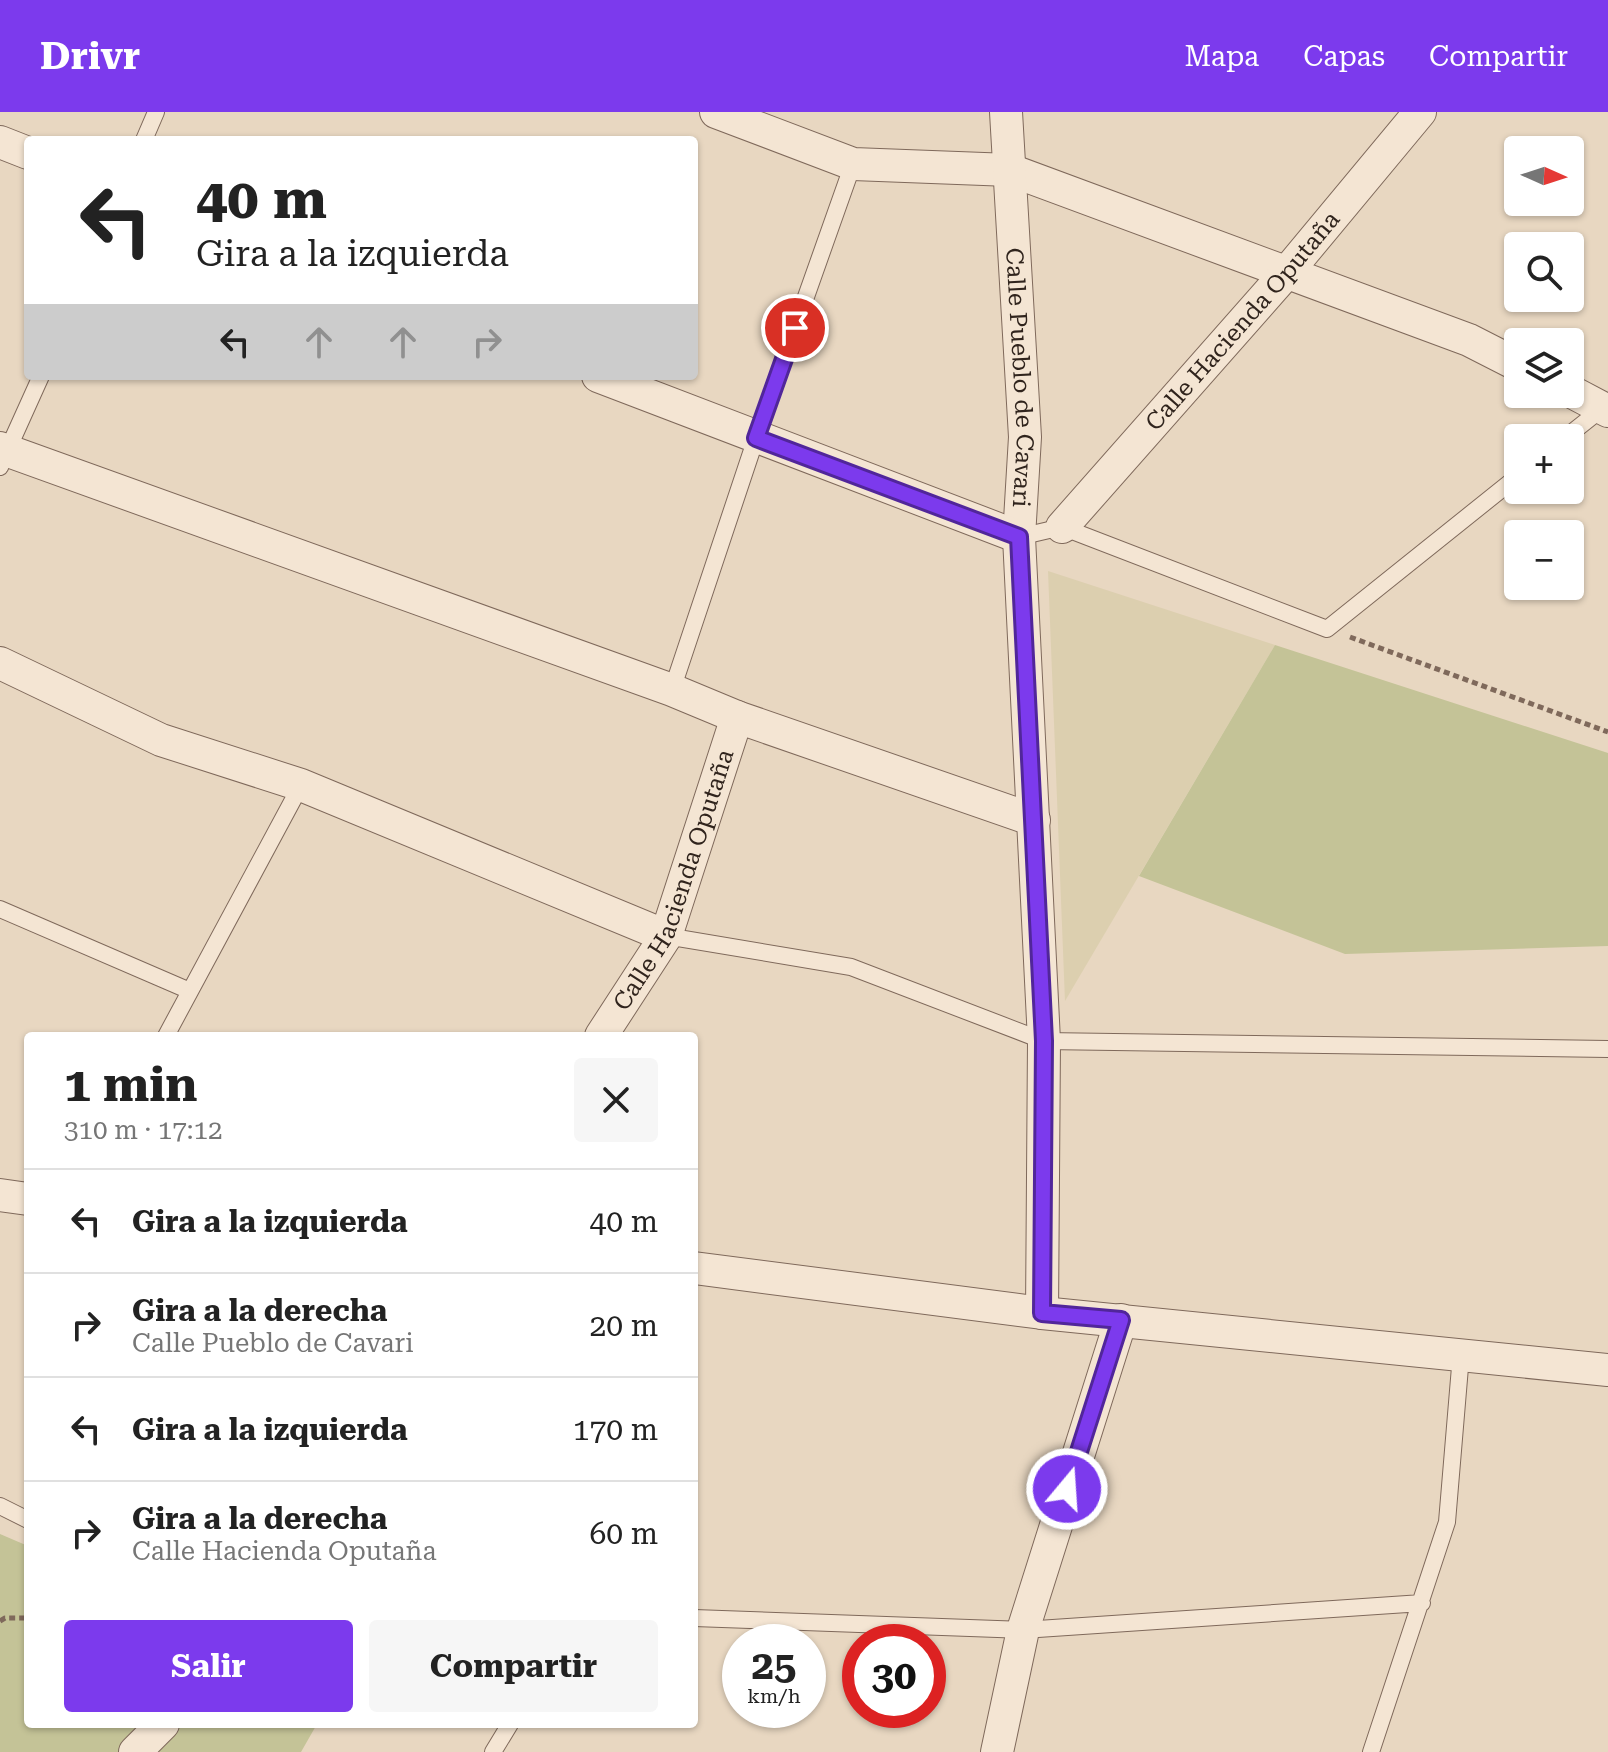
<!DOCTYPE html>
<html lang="es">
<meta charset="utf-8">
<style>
:root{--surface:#fff;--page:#f6f6f6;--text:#222;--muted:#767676;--line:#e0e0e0;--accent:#7c3aed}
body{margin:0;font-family:"Roboto Serif",serif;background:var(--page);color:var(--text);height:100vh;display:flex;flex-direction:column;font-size:30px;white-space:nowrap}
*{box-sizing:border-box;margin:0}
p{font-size:26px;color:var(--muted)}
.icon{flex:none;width:44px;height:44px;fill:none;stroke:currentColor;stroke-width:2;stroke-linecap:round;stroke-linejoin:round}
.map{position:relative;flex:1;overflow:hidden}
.details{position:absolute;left:24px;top:920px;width:674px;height:696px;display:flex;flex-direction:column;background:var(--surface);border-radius:8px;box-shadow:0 2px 6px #0004}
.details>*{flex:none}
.guide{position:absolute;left:24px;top:24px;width:674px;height:244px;border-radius:8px;box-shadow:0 2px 6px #0004;background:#fff;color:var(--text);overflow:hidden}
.needle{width:52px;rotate:93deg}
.buttons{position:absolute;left:1504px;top:24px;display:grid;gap:16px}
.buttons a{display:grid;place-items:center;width:80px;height:80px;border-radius:8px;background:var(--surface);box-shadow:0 2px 6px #0004;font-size:40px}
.speed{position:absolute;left:722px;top:1512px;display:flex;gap:16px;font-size:40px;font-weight:700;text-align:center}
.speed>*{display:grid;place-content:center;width:104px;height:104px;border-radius:50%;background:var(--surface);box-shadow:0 2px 6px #0004;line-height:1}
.speed small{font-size:20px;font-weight:400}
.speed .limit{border:12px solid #d22;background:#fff;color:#111}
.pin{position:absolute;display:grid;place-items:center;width:68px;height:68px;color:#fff;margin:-34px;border:4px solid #fff;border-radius:50%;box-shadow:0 2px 8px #0007}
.me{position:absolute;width:88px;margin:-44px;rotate:18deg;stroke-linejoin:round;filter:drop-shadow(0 0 6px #0008)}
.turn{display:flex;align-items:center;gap:28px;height:168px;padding:0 40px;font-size:36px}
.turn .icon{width:104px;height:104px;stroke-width:2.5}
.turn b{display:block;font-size:56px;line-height:68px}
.lanes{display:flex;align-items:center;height:76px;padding:0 40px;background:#0003;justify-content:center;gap:40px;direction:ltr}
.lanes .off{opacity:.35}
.round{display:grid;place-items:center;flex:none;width:84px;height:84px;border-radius:8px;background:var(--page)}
.overview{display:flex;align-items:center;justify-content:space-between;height:136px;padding:0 40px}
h1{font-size:48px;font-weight:700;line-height:60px}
.primary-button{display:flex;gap:16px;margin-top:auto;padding:16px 40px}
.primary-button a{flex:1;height:92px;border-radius:8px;background:var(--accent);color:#fff;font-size:32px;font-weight:700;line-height:92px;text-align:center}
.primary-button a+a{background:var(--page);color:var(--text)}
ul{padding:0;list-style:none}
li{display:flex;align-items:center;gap:24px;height:104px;padding:0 40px;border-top:2px solid var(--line)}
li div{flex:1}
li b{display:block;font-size:30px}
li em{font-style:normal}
header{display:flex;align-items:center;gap:48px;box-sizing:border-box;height:112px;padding:0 40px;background:var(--accent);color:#fff}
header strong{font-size:38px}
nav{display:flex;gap:44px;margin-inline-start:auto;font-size:28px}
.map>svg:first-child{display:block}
.farmland{fill:#dccfaf}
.green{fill:#c4c397}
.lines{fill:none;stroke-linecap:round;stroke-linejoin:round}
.lane-casing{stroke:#7f695b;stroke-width:18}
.street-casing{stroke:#7f695b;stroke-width:34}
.path{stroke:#7f695b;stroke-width:5;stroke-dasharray:6 4;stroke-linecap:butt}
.lane{stroke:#f4e5d3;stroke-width:16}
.street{stroke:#f4e5d3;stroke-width:32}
.route-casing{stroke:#51269a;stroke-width:20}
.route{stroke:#7c3aed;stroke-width:14}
.labels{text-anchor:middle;stroke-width:8;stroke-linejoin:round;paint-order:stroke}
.street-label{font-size:24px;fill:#30241d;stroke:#f0e2d0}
</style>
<header>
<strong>Drivr</strong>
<nav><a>Mapa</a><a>Capas</a><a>Compartir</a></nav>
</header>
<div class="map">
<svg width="1608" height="1640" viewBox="0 0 1608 1640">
<rect width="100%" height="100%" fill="#e8d7c1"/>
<path class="farmland" d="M 1048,459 L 1275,533 L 1065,889 Z"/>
<path class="green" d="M 1275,533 L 1608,641 L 1608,834 L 1345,842 L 1139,764 Z
M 0,1422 L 28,1434 L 28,1528 L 25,1537 L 28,1538 L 28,1612 L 317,1612 L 301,1640 L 0,1640 Z"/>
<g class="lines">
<g class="lane-casing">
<path id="lane" d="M 144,28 L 156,0
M 1565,326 L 1604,295
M 0,355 L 41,264
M 1019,425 L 1062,415 L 1327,517 L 1518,364
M 672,578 L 756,326 L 853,52
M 0,797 L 190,879
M 666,824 L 851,855 L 1044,929 L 1608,937
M 166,924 L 301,673
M 0,1394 L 28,1408
M 694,1506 L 1023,1518 L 1422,1491
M 493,1640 L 510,1612
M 1371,1640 L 1447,1410 L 1461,1243"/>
</g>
<g class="street-casing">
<g id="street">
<path d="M 716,0 L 853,52 L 1010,58 L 1469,228 L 1518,253"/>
<path id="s1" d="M 1006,0 L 1025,325 L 1019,425 L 1044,929 L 1042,1201"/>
<path d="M 0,30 L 28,41"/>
<path d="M 598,264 L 1019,425"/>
<path d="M 1570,279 L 1608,299"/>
<path d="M 0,336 L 672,578 L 737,605 L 1034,708"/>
<path id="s2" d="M 1062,415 L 1287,160 L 1420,0"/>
<path d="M 0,551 L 161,628 L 301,673 L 666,824"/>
<path id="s3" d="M 601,924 L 666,824 L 737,605"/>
<path d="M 0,1083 L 28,1087"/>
<path d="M 694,1156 L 1042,1201 L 1608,1258"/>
<path d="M 135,1640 L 163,1612"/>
<path d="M 997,1640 L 1023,1518 L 1121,1208"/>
</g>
</g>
<path class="path" d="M 1350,525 L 1608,620
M 0,1509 L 5,1506 L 28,1506"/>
<use href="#lane" class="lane"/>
<use href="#street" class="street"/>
</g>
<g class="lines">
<g class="route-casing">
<path id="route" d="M 795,216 L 756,326 L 1019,425 L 1044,929 L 1042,1201 L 1121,1208 L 1067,1377"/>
</g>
<use href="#route" class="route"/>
</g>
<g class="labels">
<g class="street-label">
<text dy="8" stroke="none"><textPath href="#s2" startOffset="274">Calle Hacienda Oputaña</textPath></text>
<text dy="8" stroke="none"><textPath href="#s1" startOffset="266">Calle Pueblo de Cavari</textPath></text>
<text dy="8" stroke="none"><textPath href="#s3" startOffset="174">Calle Hacienda Oputaña</textPath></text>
</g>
</g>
</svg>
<div class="buttons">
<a><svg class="needle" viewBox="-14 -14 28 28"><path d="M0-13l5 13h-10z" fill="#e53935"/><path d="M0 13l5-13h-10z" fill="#767676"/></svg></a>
<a><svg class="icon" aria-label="search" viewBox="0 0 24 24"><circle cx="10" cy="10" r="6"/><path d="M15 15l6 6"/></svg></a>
<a><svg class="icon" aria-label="layers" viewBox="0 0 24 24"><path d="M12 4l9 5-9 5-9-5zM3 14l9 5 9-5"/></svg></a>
<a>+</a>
<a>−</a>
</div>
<div class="speed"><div>25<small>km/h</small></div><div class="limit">30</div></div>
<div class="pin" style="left:795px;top:216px;background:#d93025"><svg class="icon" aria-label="arrive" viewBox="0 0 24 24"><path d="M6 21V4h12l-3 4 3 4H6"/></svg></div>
<svg class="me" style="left:1067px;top:1377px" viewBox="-20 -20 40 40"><circle r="17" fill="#7c3aed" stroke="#fff" stroke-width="3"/><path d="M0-11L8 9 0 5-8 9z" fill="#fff"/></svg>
<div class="guide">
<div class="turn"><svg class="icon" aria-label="left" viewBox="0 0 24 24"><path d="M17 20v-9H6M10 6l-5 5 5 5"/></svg><div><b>40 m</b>Gira a la izquierda</div></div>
<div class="lanes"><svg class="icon" aria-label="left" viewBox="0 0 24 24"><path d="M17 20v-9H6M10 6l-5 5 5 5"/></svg><svg class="icon off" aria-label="ahead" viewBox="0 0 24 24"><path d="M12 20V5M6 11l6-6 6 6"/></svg><svg class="icon off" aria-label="ahead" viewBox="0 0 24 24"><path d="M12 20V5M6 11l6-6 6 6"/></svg><svg class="icon off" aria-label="right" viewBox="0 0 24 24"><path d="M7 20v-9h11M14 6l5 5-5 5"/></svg></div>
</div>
<section class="details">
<div class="overview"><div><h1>1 min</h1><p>310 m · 17:12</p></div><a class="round"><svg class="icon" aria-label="close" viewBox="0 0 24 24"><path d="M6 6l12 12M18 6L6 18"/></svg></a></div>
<ul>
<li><svg class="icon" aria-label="left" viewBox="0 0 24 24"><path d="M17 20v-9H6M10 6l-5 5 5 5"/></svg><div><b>Gira a la izquierda</b></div><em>40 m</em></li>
<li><svg class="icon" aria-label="right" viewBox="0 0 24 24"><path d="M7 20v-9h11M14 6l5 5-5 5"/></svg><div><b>Gira a la derecha</b><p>Calle Pueblo de Cavari</p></div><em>20 m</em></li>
<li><svg class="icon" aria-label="left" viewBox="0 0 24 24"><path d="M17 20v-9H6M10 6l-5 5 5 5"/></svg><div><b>Gira a la izquierda</b></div><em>170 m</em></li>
<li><svg class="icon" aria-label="right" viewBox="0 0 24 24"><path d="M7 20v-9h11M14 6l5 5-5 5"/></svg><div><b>Gira a la derecha</b><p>Calle Hacienda Oputaña</p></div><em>60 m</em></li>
</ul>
<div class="primary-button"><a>Salir</a><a>Compartir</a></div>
</section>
</div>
